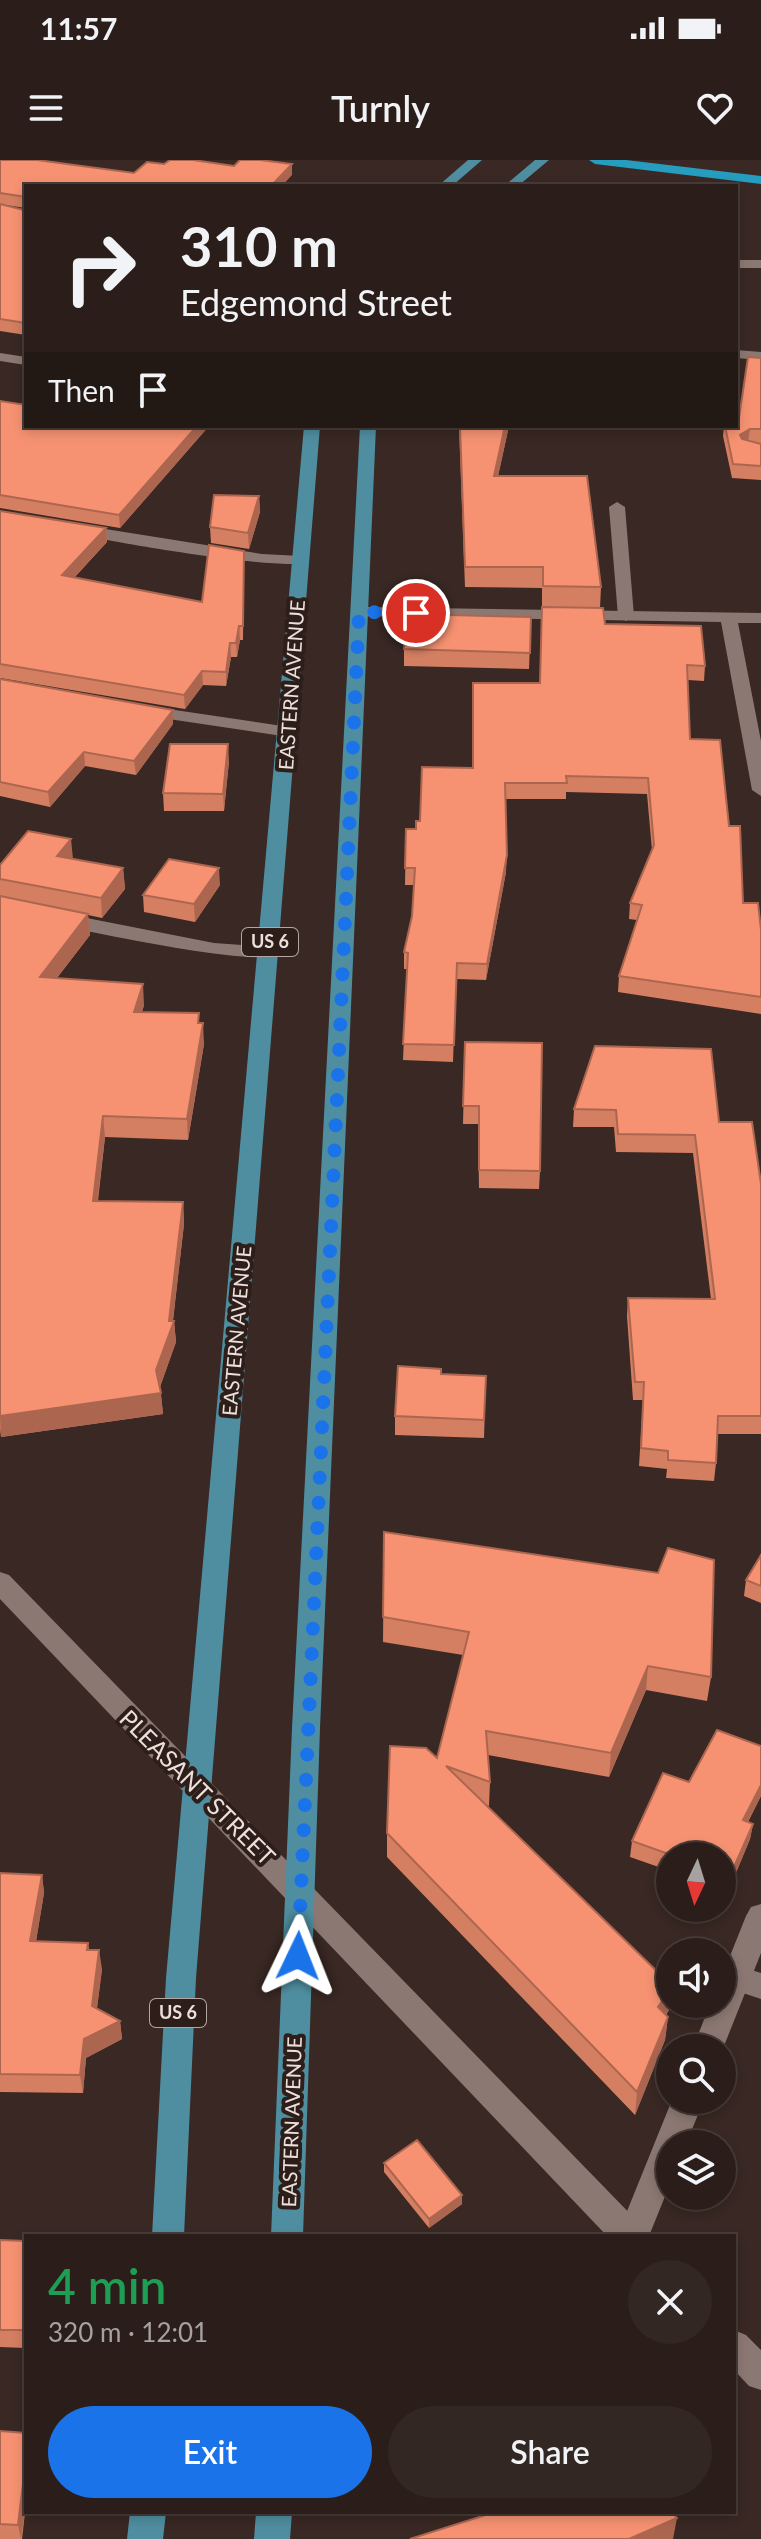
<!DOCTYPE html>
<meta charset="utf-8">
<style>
:root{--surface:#2b1e1a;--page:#332723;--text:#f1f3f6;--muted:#a6a2a2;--line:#473c39;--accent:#1a73e8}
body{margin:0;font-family:Lato,sans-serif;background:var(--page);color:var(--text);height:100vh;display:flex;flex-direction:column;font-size:30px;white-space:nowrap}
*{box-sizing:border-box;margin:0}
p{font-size:26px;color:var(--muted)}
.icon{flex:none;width:44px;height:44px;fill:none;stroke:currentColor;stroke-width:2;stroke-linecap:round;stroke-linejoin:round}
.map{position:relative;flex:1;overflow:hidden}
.panel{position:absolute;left:24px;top:2074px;width:712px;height:280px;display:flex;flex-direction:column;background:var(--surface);border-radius:0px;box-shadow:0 4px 12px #0003,0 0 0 2px var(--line)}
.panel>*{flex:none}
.hud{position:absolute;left:24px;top:24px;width:714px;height:244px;border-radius:0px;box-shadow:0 4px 12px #0003,0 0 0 2px var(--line);background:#2b1e1a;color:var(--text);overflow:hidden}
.needle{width:52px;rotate:184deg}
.buttons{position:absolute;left:656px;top:1682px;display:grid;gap:16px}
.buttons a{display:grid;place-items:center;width:80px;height:80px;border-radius:50%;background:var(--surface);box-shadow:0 4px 12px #0003,0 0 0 2px var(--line);font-size:40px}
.pin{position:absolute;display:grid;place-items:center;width:68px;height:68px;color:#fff;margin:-34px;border:4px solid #fff;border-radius:50%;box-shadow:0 2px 8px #0007}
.me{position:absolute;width:88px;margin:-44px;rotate:2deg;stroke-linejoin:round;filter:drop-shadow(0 0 6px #0008)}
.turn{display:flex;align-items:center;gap:28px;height:168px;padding:0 24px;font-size:36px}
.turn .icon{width:104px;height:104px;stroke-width:2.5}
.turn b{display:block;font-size:56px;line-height:68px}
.then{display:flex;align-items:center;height:76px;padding:0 24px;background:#0003;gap:16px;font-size:30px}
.round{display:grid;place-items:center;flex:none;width:84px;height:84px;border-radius:42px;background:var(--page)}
.head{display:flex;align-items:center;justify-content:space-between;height:136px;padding:0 24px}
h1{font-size:48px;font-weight:600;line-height:60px;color:#1e9e55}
.cta{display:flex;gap:16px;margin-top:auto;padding:16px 24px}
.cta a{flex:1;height:92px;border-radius:48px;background:var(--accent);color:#fff;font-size:32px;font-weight:600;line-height:92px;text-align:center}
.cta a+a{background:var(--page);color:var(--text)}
.status{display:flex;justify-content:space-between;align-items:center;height:56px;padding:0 40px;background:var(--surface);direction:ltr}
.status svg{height:22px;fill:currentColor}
header{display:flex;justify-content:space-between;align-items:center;height:104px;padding:0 24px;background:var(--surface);font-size:36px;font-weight:600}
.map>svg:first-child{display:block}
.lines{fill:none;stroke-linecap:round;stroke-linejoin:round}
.lane{fill:#8c7872;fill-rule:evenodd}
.street{fill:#8c7872;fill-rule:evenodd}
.secondary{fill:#8c7872;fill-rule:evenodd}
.primary{fill:#4f8ea0;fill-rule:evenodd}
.highway{fill:#269cbe;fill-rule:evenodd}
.wall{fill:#d47e62;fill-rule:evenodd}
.shaded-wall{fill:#ac6650}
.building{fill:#f69272;stroke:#ac6650;stroke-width:2}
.route{stroke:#1a73e8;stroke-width:14;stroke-dasharray:0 25.2}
.labels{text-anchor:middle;stroke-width:8;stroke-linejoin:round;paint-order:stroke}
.shield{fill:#2e1e19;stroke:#b3a6a2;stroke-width:2}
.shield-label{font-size:18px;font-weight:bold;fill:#ece0dd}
.street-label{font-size:20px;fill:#ece0dd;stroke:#2e1e19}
.near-street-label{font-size:24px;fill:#ece0dd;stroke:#2e1e19}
</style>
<div class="status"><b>11:57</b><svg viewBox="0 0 49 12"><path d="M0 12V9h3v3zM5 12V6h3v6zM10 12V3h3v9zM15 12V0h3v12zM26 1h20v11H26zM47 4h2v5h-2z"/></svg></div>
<header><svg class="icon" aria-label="menu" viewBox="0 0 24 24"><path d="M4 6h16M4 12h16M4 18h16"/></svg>Turnly<svg class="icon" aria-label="heart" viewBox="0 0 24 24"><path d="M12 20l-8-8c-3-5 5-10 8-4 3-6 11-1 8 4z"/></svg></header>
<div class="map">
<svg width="761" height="2379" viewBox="0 0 761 2379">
<rect width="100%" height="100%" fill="#392823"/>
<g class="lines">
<path class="lane" d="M 617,342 L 625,347 L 634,456 L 626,461 L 618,456 L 609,347 Z
M 736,1805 L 761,1813 L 761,1839 L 725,1827 L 722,1820 L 725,1809 Z"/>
<path class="street" d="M 736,100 L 761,100 L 761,108 L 736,108 Z
M 736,190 L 761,192 L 761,200 L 736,198 Z
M 0,193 L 26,197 L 26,205 L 0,201 Z
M 74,364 L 262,394 L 301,396 L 309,401 C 295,414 99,380 68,372 L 66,369 Z
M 359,447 L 761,453 L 761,463 L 738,463 L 761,581 L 761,636 L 752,630 L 721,462 L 353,456 L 351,452 Z
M 141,545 L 289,567 L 298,572 L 289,577 L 135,554 L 135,546 Z
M 0,741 L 214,783 L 269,787 L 279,793 C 262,812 37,760 0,753 Z
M 761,1744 L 761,1793 L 722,1891 L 722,1888 L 693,1888 L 710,1844 L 722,1844 L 722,1816 L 746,1756 L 751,1747 Z
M 672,1940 L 704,1940 L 686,1984 L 670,1984 L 670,2024 L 649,2076 L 617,2076 Z"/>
<path class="secondary" d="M 0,1412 L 9,1415 L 641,2065 L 645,2076 L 607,2076 L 0,1439 Z
M 734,2170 L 746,2175 L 761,2190 L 761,2230 L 749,2226 L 734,2210 Z"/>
<path class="primary" d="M 468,0 L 482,0 L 452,26 L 438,26 Z
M 535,0 L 549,0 L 518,26 L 504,26 Z
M 304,266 L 320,266 L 196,1818 L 184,2076 L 152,2076 L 166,1818 Z
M 360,266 L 376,266 L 320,1568 L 303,2076 L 271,2076 L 292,1568 Z
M 130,2352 L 166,2352 L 163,2379 L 127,2379 Z
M 256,2352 L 292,2352 L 290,2379 L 254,2379 Z"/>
<path class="highway" d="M 589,0 L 626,0 L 761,16 L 761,24 L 595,4 Z"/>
</g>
<path class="wall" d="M 0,0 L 134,13 L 164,4 L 234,6 L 292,4 L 292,15 L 26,26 L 26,175 L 0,171 ZM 0,44 L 25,48 L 24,50 Z
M 761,198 L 761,283 L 757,283 L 761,284 L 761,320 L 732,318 L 723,276 L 724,266 L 736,266 Z
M 0,241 L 209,266 L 120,368 L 0,348 Z
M 459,266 L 509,266 L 498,316 L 601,427 L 600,448 L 542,447 L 542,428 L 465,427 Z
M 259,336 L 260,352 L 249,389 L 211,383 L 210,367 Z
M 0,351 L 106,368 L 107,382 L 74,418 L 202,442 L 244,391 L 243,480 L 240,480 L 237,497 L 231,497 L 226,526 L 203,525 L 185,549 L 0,518 Z
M 531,457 L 529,509 L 404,506 L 404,489 Z
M 605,464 L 705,506 L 704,521 L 688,520 L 690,579 L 729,666 L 743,743 L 761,770 L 761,854 L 618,832 L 619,816 L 637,760 L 629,759 L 630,743 L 652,690 L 647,634 L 566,632 L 566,639 L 506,639 L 506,712 L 486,820 L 456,819 L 453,902 L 403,900 L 407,809 L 404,809 L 404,792 L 412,756 L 414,725 L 405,725 L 406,669 L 416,669 L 420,661 L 473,608 L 539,523 Z
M 0,519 L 173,550 L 173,564 L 136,615 L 85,606 L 50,647 L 0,636 Z
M 229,601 L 224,651 L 164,651 L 163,633 Z
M 73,699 L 123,708 L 125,729 L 102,758 L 88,755 L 90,775 L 57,818 L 144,845 L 142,852 L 200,863 L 204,884 L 188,980 L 105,977 L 98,1041 L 183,1042 L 184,1064 L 173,1161 L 174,1161 L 176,1182 L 160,1227 L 163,1254 L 1,1277 L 0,1269 L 0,705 Z
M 220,725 L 195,762 L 144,752 L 143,735 Z
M 465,882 L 540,1011 L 539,1029 L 479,1028 L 478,964 L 463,964 Z
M 595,886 L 719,962 L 761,1024 L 761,1274 L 717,1274 L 716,1303 L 714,1321 L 666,1318 L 667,1309 L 639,1306 L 643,1240 L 633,1240 L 627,1156 L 628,1138 L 711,1139 L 693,993 L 616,992 L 614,967 L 573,967 L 574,949 Z
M 441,1214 L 486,1216 L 484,1278 L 395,1275 L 395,1256 Z
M 384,1372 L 711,1517 L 707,1541 L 646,1530 L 609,1617 L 488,1595 L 490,1622 L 489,1646 L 485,1645 L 669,1850 L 666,1855 L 668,1857 L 665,1880 L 635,1955 L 387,1697 L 387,1673 L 437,1598 L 463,1495 L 383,1482 Z
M 761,1395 L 761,1443 L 744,1436 L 746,1420 Z
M 761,1586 L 761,1636 L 748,1662 L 753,1664 L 750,1679 L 728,1732 L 722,1730 L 722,1696 L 670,1696 L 670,1711 L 630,1697 L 632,1681 L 689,1622 Z
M 0,1713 L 42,1715 L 44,1733 L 36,1781 L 88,1783 L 89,1790 L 102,1809 L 97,1848 L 120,1861 L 122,1879 L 86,1898 L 83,1933 L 0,1932 Z
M 384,2003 L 462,2035 L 462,2044 L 429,2068 L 384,2012 Z
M 0,2080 L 26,2081 L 26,2188 L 0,2187 Z
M 0,2271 L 26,2344 L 22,2379 L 0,2379 Z"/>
<path class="shaded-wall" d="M 292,4 L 292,15 L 282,26 L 271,26 Z
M 197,266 L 209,266 L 120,368 L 119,355 Z
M 505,266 L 509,266 L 494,335 L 494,316 Z
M 750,269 L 748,282 L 739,289 L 740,275 Z
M 259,336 L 260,352 L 249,389 L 248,373 Z
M 106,368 L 107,382 L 63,429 L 62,415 Z
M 239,466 L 240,480 L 237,497 L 236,483 Z
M 230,483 L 231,497 L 226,526 L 226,512 Z
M 202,511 L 203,525 L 185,549 L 184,535 Z
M 173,550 L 173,564 L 136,615 L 134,601 Z
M 228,584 L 229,601 L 224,651 L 223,634 Z
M 84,592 L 85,606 L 50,647 L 48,632 Z
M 71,679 L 73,699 L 57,696 Z
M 507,695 L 506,712 L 486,820 L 487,804 Z
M 123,708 L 125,729 L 102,758 L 101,738 Z
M 219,708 L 220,725 L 195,762 L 194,744 Z
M 88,754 L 90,775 L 42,837 L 40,817 Z
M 143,824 L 144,845 L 136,873 L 134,852 Z
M 203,863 L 204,884 L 188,980 L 187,959 Z
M 103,956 L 105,977 L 95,1062 L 93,1041 Z
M 183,1042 L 184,1064 L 172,1168 L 174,1161 L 176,1182 L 158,1232 L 156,1210 L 169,1161 Z
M 161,1233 L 163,1254 L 1,1277 L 0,1256 Z
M 648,1506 L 646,1530 L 609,1617 L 611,1593 Z
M 761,1625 L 761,1636 L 740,1676 L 743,1660 Z
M 753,1664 L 750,1679 L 728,1732 L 730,1716 Z
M 42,1715 L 44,1733 L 33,1800 L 30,1781 Z
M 99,1790 L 102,1809 L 95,1864 L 92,1846 Z
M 670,1830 L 669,1850 L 655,1870 L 658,1847 Z
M 668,1857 L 665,1880 L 635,1955 L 637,1932 Z
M 120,1861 L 122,1879 L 86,1898 L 83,1933 L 80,1915 L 84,1879 Z
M 462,2035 L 462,2044 L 429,2068 L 429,2059 Z
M 26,2315 L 26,2344 L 21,2379 L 18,2365 L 24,2316 Z
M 677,2358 L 673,2379 L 629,2379 Z"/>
<path class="building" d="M 0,0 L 37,0 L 134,13 L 147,2 L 164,4 L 170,0 L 193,0 L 234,6 L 240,0 L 260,0 L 292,4 L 271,26 L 26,26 L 26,37 L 0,33 Z
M 26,43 L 26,163 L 0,159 L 0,44 L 24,50 Z
M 748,197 L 761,198 L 761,269 L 750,269 L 740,275 L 742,279 L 761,284 L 761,306 L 733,304 L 725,266 L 736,266 L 736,262 L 739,258 Z
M 0,241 L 26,245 L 26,266 L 197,266 L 119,355 L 0,335 Z
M 460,266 L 505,266 L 494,316 L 587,316 L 601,427 L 543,426 L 543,407 L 465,407 Z
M 214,335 L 259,336 L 248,373 L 210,367 Z
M 0,351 L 106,368 L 62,415 L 202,442 L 209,385 L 244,391 L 243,466 L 239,466 L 236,483 L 230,483 L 226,512 L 202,511 L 184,535 L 0,504 Z
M 542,447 L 603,448 L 605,464 L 701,466 L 705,506 L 687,505 L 690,579 L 720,580 L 729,666 L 740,666 L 743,743 L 758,743 L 761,770 L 761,837 L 619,816 L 642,745 L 630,743 L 654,685 L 648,618 L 566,616 L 567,623 L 505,623 L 507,695 L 487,804 L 457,803 L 454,885 L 403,884 L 408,793 L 404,792 L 412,756 L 415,708 L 405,708 L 406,669 L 416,669 L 416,661 L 420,661 L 422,607 L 473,608 L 473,523 L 540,523 Z
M 407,454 L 531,457 L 530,493 L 404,489 Z
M 0,519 L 173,550 L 134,601 L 84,592 L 48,632 L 0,622 Z
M 170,584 L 228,584 L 223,634 L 163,633 Z
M 28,671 L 71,679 L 57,696 L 123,708 L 101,738 L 0,719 L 0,705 Z
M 169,699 L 219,708 L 194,744 L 143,735 Z
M 0,736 L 88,754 L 40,817 L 143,824 L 134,852 L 199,853 L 198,863 L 203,863 L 187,959 L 103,956 L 93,1041 L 183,1042 L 169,1161 L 174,1161 L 156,1210 L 161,1233 L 0,1256 Z
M 465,882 L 542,883 L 540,1011 L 479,1010 L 479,946 L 463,946 Z
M 595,886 L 711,889 L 719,962 L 752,962 L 761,1024 L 761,1256 L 718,1256 L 716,1303 L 668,1300 L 668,1291 L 641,1288 L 644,1222 L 635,1222 L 628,1138 L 715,1139 L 695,975 L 618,974 L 616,950 L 574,949 Z
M 398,1206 L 441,1209 L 441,1214 L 486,1216 L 484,1260 L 395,1256 Z
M 384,1372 L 658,1413 L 668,1388 L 714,1400 L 711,1517 L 648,1506 L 611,1593 L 486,1571 L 490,1622 L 446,1606 L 670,1824 L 670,1830 L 658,1847 L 668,1857 L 637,1932 L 387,1673 L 390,1586 L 426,1588 L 437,1598 L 469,1472 L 383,1457 Z
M 761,1395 L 761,1426 L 746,1420 Z
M 717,1570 L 761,1586 L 761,1625 L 743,1660 L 753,1664 L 730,1716 L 722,1713 L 722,1696 L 674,1696 L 632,1681 L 663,1613 L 689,1622 Z
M 0,1713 L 42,1715 L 30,1781 L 88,1783 L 87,1790 L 99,1790 L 92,1846 L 120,1861 L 84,1879 L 80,1915 L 0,1914 Z
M 417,1980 L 462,2035 L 429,2059 L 384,2003 Z
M 0,2080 L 26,2081 L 26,2170 L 0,2170 Z
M 0,2271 L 26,2273 L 26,2315 L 24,2316 L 18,2365 L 0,2364 Z
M 495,2352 L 672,2352 L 677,2358 L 629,2379 L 410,2379 Z"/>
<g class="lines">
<path class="route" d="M 298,1796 L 359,452 L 416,453"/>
</g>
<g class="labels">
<g class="shield">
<rect x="242" y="768" width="56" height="28" rx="6"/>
<rect x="150" y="1839" width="56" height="28" rx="6"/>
</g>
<g class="shield-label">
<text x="270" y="788">US 6</text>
<text x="178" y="1859">US 6</text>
</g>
<g class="street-label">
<text transform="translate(292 525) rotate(-86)" y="7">EASTERN AVENUE</text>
<text transform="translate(237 1171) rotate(-85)" y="7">EASTERN AVENUE</text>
<text transform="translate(292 1962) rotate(-88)" y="7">EASTERN AVENUE</text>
</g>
<g class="near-street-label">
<text transform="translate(197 1628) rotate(45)" y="8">PLEASANT STREET</text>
</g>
</g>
</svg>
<div class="buttons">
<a><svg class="needle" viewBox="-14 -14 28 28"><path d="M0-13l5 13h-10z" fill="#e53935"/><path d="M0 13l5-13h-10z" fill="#a6a2a2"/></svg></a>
<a><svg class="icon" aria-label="sound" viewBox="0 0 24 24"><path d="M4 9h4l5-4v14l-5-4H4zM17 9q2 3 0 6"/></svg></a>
<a><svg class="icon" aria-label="search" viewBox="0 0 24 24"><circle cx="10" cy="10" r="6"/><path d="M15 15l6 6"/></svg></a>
<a><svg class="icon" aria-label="layers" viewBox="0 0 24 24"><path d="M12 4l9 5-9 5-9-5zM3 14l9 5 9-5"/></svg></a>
</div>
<div class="pin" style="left:416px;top:453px;background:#d93025"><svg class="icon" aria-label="arrive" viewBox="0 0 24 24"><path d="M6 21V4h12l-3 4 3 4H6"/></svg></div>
<svg class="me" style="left:298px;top:1796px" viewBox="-20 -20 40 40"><path d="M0-17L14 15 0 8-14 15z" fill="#1a73e8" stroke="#fff" stroke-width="4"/></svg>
<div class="hud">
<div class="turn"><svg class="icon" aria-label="right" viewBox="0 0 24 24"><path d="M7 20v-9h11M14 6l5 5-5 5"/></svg><div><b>310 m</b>Edgemond Street</div></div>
<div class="then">Then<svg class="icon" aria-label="arrive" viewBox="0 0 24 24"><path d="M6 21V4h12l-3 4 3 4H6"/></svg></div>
</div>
<section class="panel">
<div class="head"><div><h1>4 min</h1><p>320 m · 12:01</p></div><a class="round"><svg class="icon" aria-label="close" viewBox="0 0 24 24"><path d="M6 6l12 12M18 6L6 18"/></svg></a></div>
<div class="cta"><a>Exit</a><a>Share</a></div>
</section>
</div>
